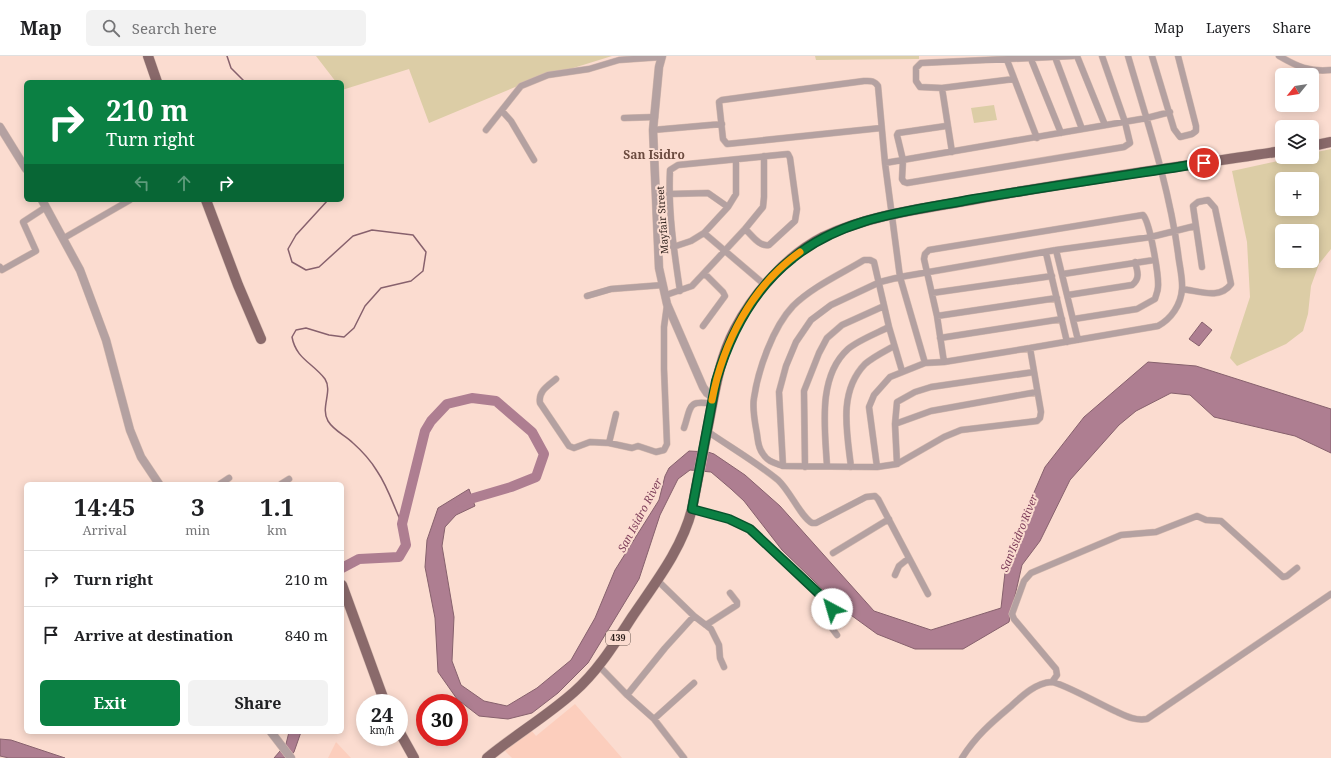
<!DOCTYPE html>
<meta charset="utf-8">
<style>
:root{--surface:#fff;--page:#f2f2f2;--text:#202124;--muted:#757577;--line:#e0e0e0;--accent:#0b8043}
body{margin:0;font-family:"Noto Serif",serif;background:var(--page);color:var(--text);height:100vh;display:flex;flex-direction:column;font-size:15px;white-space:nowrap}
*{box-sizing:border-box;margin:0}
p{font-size:13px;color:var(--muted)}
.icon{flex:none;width:22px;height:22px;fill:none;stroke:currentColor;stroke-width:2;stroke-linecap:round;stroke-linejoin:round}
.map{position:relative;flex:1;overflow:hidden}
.panel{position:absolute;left:24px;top:426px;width:320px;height:252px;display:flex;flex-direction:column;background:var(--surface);border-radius:6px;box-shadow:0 2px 10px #0003}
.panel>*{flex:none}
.guide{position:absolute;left:24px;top:24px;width:320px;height:122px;border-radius:6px;box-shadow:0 2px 10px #0003;background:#0b8043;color:#fff;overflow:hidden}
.needle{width:26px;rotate:240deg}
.tools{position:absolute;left:1275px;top:12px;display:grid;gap:8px}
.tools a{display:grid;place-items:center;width:44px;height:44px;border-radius:6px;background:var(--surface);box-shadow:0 2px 10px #0003;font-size:20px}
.speed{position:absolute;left:356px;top:638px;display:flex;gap:8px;font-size:20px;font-weight:700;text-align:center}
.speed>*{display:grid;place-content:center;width:52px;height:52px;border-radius:50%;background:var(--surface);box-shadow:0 2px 10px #0003;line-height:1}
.speed small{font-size:10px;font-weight:400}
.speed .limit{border:6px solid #d22;background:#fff;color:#111}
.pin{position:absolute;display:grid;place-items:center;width:34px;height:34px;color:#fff;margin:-17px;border:2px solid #fff;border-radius:50%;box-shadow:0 1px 4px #0007}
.me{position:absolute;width:44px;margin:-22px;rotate:321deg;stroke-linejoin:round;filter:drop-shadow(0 0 3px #0008)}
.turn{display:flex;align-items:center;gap:14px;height:84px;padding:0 16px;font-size:18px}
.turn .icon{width:52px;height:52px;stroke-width:2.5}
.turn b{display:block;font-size:28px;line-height:34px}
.lanes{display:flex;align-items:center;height:38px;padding:0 16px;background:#0003;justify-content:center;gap:20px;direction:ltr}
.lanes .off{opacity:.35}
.eta{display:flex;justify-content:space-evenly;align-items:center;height:68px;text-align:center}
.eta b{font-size:24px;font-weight:700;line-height:28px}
.button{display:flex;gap:8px;margin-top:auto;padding:8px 16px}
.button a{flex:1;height:46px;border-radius:6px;background:var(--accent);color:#fff;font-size:16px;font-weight:700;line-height:46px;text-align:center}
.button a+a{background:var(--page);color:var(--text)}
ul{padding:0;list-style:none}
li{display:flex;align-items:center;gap:12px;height:56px;padding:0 16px;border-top:1px solid var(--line)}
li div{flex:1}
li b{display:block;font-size:15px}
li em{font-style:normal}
header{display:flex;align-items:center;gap:24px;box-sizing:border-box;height:56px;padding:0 20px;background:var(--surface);border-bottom:1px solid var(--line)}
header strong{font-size:19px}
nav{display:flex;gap:22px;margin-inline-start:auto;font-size:14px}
.search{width:280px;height:36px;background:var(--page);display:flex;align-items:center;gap:10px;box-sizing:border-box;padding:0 14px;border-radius:6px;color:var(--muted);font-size:15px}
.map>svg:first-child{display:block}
.built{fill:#fccebd}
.green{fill:#dccda6;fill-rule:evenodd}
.water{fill:#ae7e91;stroke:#87616d}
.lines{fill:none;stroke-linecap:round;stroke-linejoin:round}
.stream{stroke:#87616d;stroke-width:1.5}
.river{stroke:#ae7e91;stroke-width:10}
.minor-casing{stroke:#d6baaf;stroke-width:7}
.tertiary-casing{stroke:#d6baaf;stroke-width:9}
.primary-casing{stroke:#d6baaf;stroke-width:11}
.minor{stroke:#b4a1a1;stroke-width:6}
.tertiary{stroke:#b4a1a1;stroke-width:8}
.primary{stroke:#8a6a6b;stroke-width:10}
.route-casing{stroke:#07532c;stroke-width:10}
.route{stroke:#0b8043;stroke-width:7}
.slow{stroke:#f59e0b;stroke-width:7}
.labels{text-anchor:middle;stroke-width:4;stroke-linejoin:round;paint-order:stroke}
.shield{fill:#fbdcd0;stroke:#69564f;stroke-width:1}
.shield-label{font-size:9px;font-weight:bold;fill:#2b1d18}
.street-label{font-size:10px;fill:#2b1d18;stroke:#fbdcd0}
.water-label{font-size:11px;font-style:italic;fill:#7f3f5b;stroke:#fbdcd0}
.quarter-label{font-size:12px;font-weight:bold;fill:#6b4b3f;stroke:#fbdcd0}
</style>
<header>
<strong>Map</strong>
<div class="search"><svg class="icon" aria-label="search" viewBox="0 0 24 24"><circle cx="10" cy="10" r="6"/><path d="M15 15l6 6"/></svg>Search here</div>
<nav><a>Map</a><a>Layers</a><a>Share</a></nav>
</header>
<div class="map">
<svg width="1331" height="702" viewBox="0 0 1331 702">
<rect width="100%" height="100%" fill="#fbdcd0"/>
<path class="built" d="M 575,648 L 622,702 L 512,702 L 505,695 L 531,674 L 536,680 Z
M 336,686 L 351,702 L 328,702 Z"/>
<path class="green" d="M 316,0 L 612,0 L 525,27 L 429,67 L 409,13 L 342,34 L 342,26 L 336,26 Z
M 815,0 L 919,0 L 919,3 L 816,4 Z
M 994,49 L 997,64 L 974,67 L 971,52 Z
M 1331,93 L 1331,193 L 1319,208 L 1311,230 L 1308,258 L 1303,275 L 1286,288 L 1237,310 L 1230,302 L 1250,241 L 1247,186 L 1232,115 L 1296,101 L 1312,101 L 1312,97 ZM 1282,123 L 1312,123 L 1312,153 L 1282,153 ZM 1282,175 L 1312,175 L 1312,205 L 1282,205 Z"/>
<path class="water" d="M 1202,266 L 1212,274 L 1199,290 L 1189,283 Z
M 1148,306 L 1196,310 L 1331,353 L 1331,397 L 1295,380 L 1214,361 L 1190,339 L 1171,337 L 1136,355 L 1119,369 L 1070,424 L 1040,485 L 1022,509 L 1009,566 L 963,593 L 915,593 L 877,578 L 844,554 L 782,494 L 744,445 L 731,433 L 711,416 L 690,414 L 678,423 L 660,459 L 639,523 L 588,607 L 558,637 L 532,657 L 508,663 L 479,660 L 457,643 L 438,616 L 435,562 L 425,511 L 427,484 L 438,452 L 469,433 L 475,450 L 456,459 L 445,471 L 442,490 L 454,561 L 452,605 L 461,629 L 484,645 L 507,650 L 537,632 L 571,604 L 595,562 L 615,514 L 659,444 L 665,420 L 669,412 L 689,395 L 708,396 L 714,398 L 745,419 L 780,450 L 874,555 L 931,574 L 1001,552 L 1007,499 L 1045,411 L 1084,361 Z
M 289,676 L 301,676 L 294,696 L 289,702 L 274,702 L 286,688 Z
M 0,683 L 11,684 L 65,702 L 9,702 L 0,700 Z"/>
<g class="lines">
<path class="stream" d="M 227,0 L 231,12 L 245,26
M 328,144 L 296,179 L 288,193 L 292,206 L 306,214 L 319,211 L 353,180 L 372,174 L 413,179 L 426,196 L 423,215 L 411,225 L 381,232 L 365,250 L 354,272 L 344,281 L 329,279 L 306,272 L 296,274 L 292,281 C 296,303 313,307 325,323 C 333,335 320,352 328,365 C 334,375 345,379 353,387 C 362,395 371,405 377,415 C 388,431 394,451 402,468"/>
<path class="river" d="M 342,512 L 359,503 L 399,501 L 406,489 L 402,468 L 425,375 L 431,365 L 447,348 L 472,342 L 496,345 L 532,376 L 544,398 L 536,421 L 511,431 L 460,446"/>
<g class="minor-casing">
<path id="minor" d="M 1077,0 L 1105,69
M 1152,0 L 1174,73 L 1180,81 L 1192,78 L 1196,75 L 1196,70 L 1178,0
M 1279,0 C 1298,11 1309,16 1331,14
M 1055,1 L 1082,73
M 1031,3 L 1061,77
M 1007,4 L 1037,82
M 1014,23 L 942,32 L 920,31 L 916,25 L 916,12 L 921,7 L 1073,0
M 942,32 L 952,96
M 502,55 L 511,65 L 534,104
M 624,62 L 655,61
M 946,70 L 898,77 L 897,79 L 903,104 L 902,123 L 904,126 L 907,127 L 1124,91 L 1130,87 L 1125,66 L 1102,0
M 881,72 L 727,88 L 723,83 L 719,46 L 722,44 L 864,25 C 870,25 874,24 878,30 L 885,107 L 900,221 L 925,307
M 486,74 L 521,30 L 548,19 L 589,13 L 619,4 L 662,1
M 653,74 L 722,68
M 885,107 L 1147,62 L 1170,56
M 669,138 L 708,137 L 728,151
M 704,177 L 765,229
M 64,182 L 130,144
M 673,191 L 691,185 L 704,177 L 728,151 L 736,138 L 736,104
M 1056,194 L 1078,284
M 1046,197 L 1067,286
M 0,211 L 2,214 L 36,195 L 23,166 L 46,151
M 1063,218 L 1154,204
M 1182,233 C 1199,235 1220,244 1231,228 L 1215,152 L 1208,144 L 1198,146 L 1193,150 L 1202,211
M 680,235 C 674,195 668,155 670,114 L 678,109 L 788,98 L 790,102 L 797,153 L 795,165 L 769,189 C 759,191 752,179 745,173
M 932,237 L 1052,220
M 666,239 L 692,230 L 745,173 L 763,151 L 764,141 L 764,100
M 1068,239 L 1132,229 C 1140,223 1138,216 1135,206
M 587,240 L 611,233 L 663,229
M 937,260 L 1057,242
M 703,270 L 725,240 L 723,236 L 704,217
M 940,282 L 1062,263
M 944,306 L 937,260 L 924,203 L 925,198 L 929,194 L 1143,159 C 1150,166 1159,220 1158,231 C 1158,235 1156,239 1155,243 L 1137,253 L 1074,263
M 902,315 L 889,271 L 874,206 L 870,204 L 864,204 C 841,218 812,231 793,250 C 773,271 758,314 754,342 C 752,353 755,367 757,378 C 758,385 758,392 763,398 C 768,406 775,407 783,410 L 877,411 L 897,408 L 944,381 L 961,374 L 1037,365 L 1040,362 L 1041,356 L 1030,292
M 556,323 C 548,330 538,335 540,347 L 569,390 L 574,392 L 590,386 L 609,387 L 632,392 L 638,390 L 656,396 L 664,394 L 667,388 L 664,313 L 664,271 L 667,249
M 895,368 L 931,355 L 1037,336
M 684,372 C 691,352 687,343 712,348
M 707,375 C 730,391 756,406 778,424 C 790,435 801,461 812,467 L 816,467 L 866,441 L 875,440 L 878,443 L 928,538
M 609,387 L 616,358
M 897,408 L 895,368 L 897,346 L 915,336 L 931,331 L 1034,316
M 783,410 L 779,336 L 786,310 L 796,286 L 811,264 L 831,249 L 880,226 L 900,221 L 1056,194 L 1151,181 L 1195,170
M 827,410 C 825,373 817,321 848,293 C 857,285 877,277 889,271
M 805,411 L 804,335 L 819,297 L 827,282 L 842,269 L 884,250
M 851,411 C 847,376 838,336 865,308 C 873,301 885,295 894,290
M 877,411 L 869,351 L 874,339 L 890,321 L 925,307 L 944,306 L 1030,292 L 1158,270 C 1171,263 1181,249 1182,233 C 1183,222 1179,208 1178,197 C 1169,130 1147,65 1128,0
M 220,428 L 229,422
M 281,428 L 289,423
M 692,453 L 729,463 L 750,473 L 831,549 L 832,553 L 825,563 L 837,579
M 833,497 L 889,463
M 895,519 L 899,510 L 909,502
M 657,524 L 694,560 L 711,573 L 719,589 L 720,602 L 724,611
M 706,569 L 737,549 L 737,546 L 730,537
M 599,610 L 627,639 L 654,663 L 684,702
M 1052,626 L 1057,619 L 1056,613 L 1014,563 L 1012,558 L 1024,525 L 1031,517 L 1121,479 L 1156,476 L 1197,460 L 1206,464 L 1221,465 L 1283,521 L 1287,520 L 1297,512
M 627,639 L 665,592 L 694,560
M 654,663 L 694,627
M 962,702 C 975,681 991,667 1010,651 C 1021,641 1035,627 1051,626 C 1061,626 1103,650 1115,655 C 1126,660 1135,665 1147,663 L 1331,538"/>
</g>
<g class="tertiary-casing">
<path id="tertiary" d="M 662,0 L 659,11 L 653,74 L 659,212 L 667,248 L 703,331 L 707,337 L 713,341
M 0,71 L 26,113
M 42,144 L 80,214 L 106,284 L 130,374 L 141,401 L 159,428
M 271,676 L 291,702"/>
</g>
<g class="primary-casing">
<path id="primary" d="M 148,0 L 157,26
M 1312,90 L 1331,86
M 206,144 L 238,229 L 261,283
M 342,529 L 385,647
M 399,675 L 414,702
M 487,702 C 515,679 547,660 574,636 C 598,615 615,587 632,561 C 655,527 682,493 692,453 C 697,427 702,401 707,375 C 714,341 718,305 735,273 C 754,237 786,200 823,181 C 869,159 921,153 971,144 C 1074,125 1178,111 1282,95"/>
</g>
<use href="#minor" class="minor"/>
<use href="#tertiary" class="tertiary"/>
<use href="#primary" class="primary"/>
</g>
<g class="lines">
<g class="route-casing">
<path id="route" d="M 832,553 L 831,549 L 750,473 L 729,463 L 692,453 L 716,325 C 730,278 753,233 793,202 C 844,160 912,155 974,143 C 1051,130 1127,119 1204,107"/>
</g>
<use href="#route" class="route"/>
<path class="slow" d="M 712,344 C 723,287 751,231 800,196"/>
</g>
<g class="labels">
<rect class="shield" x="606" y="575" width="24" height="14" rx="3"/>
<g class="shield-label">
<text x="618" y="585">439</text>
</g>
<g class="street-label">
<text transform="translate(662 164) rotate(-94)" y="4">Mayfair Street</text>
</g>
<g class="water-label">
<text transform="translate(640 459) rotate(-62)" y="4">San Isidro River</text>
<text transform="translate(1019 477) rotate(-68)" y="4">San Isidro River</text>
</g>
<g class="quarter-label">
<text x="654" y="103">San Isidro</text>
</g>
</g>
</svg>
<div class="tools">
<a><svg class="needle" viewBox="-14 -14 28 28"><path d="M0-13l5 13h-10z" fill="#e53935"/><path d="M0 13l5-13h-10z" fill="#757577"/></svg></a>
<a><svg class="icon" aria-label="layers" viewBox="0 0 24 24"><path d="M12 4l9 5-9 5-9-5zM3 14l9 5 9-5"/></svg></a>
<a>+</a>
<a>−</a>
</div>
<div class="speed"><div>24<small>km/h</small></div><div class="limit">30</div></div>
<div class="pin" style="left:1204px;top:107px;background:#d93025"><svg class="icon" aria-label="arrive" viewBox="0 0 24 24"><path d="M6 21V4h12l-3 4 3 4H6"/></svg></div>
<svg class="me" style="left:832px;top:553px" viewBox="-20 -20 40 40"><circle r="19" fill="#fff"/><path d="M0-13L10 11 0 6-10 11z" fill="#0b8043"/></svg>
<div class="guide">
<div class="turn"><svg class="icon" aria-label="right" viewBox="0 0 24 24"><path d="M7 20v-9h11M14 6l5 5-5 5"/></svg><div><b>210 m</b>Turn right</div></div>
<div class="lanes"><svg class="icon off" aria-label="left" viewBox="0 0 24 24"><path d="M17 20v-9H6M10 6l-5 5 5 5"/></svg><svg class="icon off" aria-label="ahead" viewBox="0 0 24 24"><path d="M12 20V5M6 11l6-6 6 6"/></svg><svg class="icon" aria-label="right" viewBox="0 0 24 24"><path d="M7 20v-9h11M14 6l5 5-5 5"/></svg></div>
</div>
<section class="panel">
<div class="eta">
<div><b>14:45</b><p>Arrival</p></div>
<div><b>3</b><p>min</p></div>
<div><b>1.1</b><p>km</p></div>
</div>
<ul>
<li><svg class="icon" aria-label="right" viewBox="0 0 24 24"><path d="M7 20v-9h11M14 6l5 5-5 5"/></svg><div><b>Turn right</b></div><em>210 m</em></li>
<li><svg class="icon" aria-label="arrive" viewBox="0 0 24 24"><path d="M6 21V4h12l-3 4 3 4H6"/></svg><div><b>Arrive at destination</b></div><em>840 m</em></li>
</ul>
<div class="button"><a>Exit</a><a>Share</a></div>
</section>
</div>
